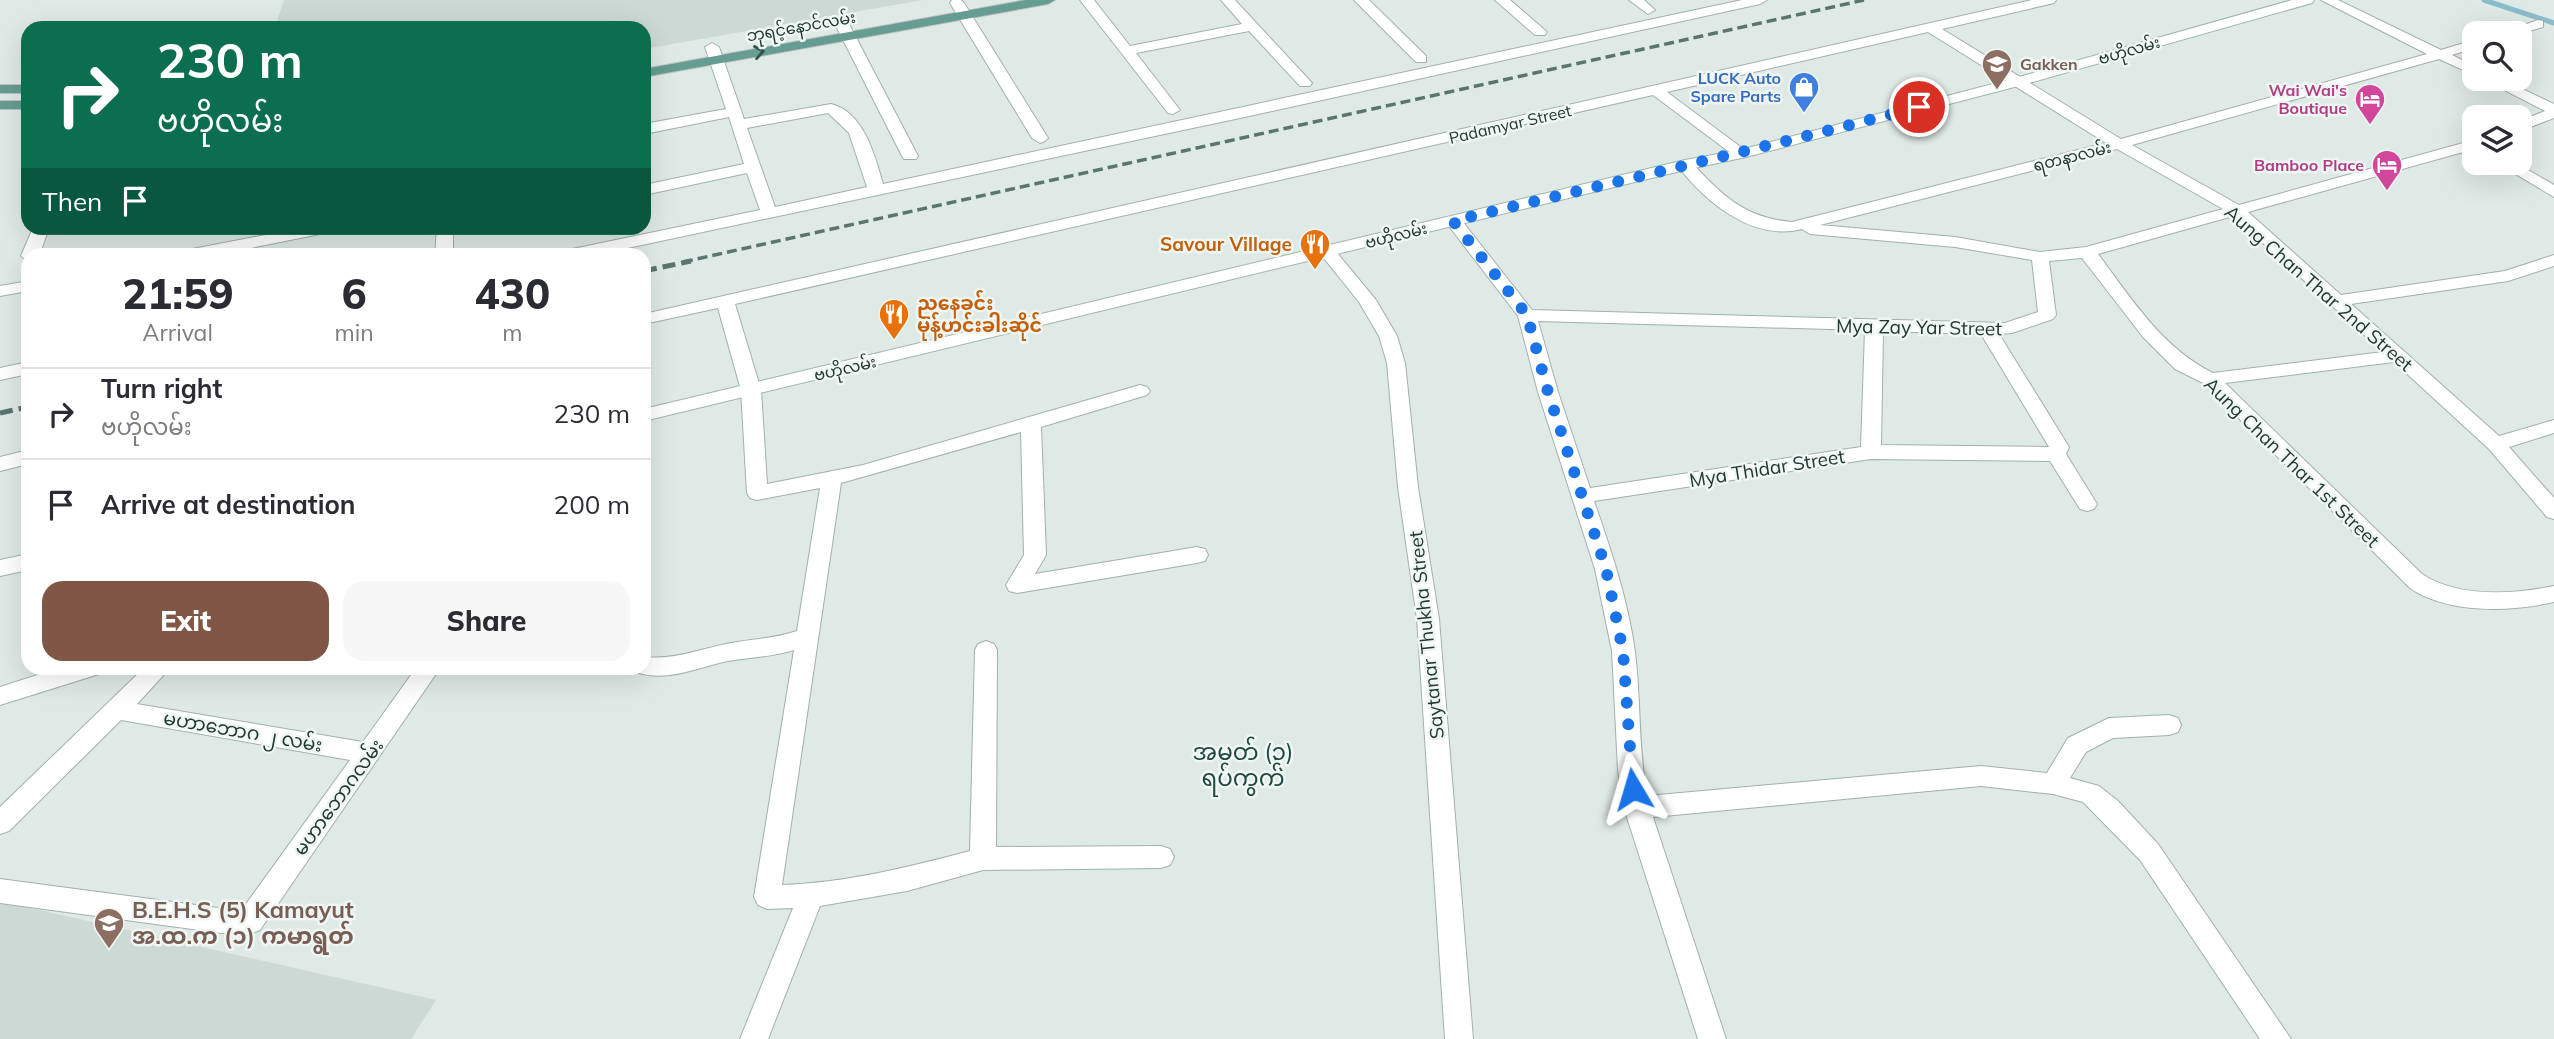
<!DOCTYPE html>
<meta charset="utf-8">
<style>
:root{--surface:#fff;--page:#f7f7f7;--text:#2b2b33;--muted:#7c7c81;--line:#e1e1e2;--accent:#805646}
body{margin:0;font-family:Mulish,"Noto Sans Myanmar",sans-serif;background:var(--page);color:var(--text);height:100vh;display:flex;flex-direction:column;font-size:26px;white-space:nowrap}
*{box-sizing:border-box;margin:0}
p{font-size:23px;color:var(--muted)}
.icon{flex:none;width:38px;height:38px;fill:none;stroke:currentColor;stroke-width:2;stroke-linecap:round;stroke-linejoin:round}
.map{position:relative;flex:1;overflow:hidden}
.sheet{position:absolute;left:21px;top:248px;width:630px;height:427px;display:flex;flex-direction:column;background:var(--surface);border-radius:21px;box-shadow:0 7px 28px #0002}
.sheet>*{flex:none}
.top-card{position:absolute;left:21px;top:21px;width:630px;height:214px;border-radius:21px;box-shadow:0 7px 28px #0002;background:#0b6e4f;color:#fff;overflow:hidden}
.fabs{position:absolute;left:2462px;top:21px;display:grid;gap:14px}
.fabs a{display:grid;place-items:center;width:70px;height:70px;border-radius:14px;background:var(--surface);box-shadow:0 7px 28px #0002;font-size:35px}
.pin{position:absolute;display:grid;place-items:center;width:60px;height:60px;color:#fff;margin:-30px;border:4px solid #fff;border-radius:50%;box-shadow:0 2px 7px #0007}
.me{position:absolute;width:77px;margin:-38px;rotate:353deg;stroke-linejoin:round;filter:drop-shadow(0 0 5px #0008)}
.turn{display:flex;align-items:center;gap:24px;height:147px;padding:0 21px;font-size:32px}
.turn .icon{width:91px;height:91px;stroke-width:2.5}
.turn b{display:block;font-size:49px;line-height:60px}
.then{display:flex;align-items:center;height:66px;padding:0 21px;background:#0003;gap:14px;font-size:26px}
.eta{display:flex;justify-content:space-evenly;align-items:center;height:119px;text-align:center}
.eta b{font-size:42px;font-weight:800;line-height:49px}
.primary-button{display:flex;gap:14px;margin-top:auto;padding:14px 21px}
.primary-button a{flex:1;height:80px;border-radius:21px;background:var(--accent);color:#fff;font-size:28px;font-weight:800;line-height:80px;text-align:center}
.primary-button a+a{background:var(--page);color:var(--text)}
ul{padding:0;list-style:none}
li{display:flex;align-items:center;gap:21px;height:91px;padding:0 21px;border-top:2px solid var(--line)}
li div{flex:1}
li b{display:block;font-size:26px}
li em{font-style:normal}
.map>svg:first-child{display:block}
.built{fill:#cdd9d4}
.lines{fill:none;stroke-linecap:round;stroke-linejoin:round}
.stream{stroke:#8abccb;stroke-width:5}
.minor-casing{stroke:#a2b0ac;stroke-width:2}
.secondary-casing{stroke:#9fb4ae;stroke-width:2}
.primary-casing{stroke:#bcc3c2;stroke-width:2}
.minor{fill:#fff;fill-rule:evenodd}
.secondary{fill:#fff;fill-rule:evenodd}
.primary{fill:#669c92;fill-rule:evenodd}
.rail-far1{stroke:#5b746f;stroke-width:3.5;stroke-dasharray:10 5;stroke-linecap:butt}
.rail{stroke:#5b746f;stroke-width:5;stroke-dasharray:13 6;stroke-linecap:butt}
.oneway{stroke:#32514c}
.route{stroke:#1a73e8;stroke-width:12;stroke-dasharray:0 21.6}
.labels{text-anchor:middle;stroke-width:5;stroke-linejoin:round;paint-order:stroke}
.far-street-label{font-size:16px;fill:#213834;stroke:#eff6f3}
.far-education-label{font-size:16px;font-weight:bold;fill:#785e54;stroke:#eff6f3;text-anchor:start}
.far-shop-label{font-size:16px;font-weight:bold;fill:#366cbe;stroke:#eff6f3;text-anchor:end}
.far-hotel-label{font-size:16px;font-weight:bold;fill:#b23c85;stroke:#eff6f3;text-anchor:end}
.food-label{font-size:19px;font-weight:bold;fill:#c56008;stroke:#eff6f3;text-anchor:end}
.street-label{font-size:19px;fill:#213834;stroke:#eff6f3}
.quarter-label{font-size:23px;fill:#1f4841;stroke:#eff6f3}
.near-education-label{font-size:23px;font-weight:bold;fill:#785e54;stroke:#eff6f3;text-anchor:start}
</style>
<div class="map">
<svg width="2554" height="1039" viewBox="0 0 2554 1039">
<rect width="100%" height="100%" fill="#dfe9e5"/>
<path class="built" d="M 284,0 L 923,0 L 644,49 L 644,28 L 275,28 Z
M 0,901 L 436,1000 L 411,1039 L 0,1039 Z"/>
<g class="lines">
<path class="stream" d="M 2484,0 L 2554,23"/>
<g class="minor-casing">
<path id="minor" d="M 952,0 L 961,0 L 964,3 L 1048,138 L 1045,141 L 1040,143 L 1032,138 L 950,3 Z
M 1080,0 L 1094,0 L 1130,46 L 1242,24 L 1221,0 L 1235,0 L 1312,83 L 1310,86 L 1300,86 L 1249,31 L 1136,53 L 1180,110 L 1173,114 L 1168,113 Z
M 1354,0 L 1369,0 L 1426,56 L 1426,62 L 1416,62 Z
M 1495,0 L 1510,0 L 1547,32 L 1545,35 L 1535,35 Z
M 1629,0 L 1644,0 L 1655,10 L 1648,14 Z
M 1742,0 L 1767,0 L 1760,4 L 1240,118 L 590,256 L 555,256 L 563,251 L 760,210 L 747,173 L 644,195 L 644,185 L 744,164 L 729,117 L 644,134 L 644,124 L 726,109 L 705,47 L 712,43 L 719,47 L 744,119 L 831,104 C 864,112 875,156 883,184 ZM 828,113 L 849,133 L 867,187 L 775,207 L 747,128 Z
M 2032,0 L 2056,0 L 2054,3 L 1942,29 L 2121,139 L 2427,54 L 2321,0 L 2338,0 L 2441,50 L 2474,40 L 2474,48 L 2452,55 L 2474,66 L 2474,75 L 2439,59 L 2132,145 L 2239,205 L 2474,140 L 2474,149 L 2248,212 L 2341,295 L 2505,271 L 2554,255 L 2554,266 L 2508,281 L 2351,304 L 2499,436 L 2554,420 L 2554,433 L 2509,447 L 2554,498 L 2554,519 L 2547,517 L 2489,449 L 2394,362 L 2225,383 L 2422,574 C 2458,598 2513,594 2554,586 L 2554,602 C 2510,612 2450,614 2411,589 L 2203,383 L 2175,369 L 2143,337 L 2082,258 L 2049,261 L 2056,315 L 2053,319 L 2012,333 L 1999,334 L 2069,447 L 2066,454 L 2097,504 L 2094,509 L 2087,511 L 2080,509 L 2050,461 L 1871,459 L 1594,501 C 1611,550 1628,600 1635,652 C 1641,700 1638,748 1647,796 L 1981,766 L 2047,773 L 2068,738 L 2109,718 L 2169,715 L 2178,718 L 2181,725 L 2178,732 L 2169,735 L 2113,738 L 2086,752 L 2070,778 L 2099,786 L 2118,801 L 2158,844 L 2291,1039 L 2260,1039 L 2140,860 L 2083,802 L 2053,794 L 1981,786 L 1653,817 L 1726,1039 L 1698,1039 L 1624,808 L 1618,770 L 1612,651 L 1595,569 L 1538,392 L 1518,316 L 1445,221 L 1447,217 L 1459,217 L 1532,310 L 2005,323 L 2038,312 L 2032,260 L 1955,247 L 1810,234 L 1802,229 C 1753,242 1705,202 1677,165 L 1679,162 L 1691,162 C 1722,195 1744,218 1792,222 L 2106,143 L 1928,32 L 1667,92 L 1746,151 L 1749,154 L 1746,157 L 1736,157 L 1653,95 L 735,304 L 761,390 L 767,484 L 863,465 L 1140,385 L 1147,387 L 1150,391 L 1147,395 L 1041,427 L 1046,555 L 1035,574 L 1197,547 L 1205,549 L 1208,555 L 1205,561 L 1197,563 L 1017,593 L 1009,591 L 1006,585 L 1024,555 L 1021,432 L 841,483 L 782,885 C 846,883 909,867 970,851 L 975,650 L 978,644 L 986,641 L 994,644 L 997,650 L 996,847 L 1161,846 L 1170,849 L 1174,857 L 1170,865 L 1161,868 L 983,870 L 907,891 L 820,906 L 768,1039 L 740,1039 L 793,908 L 767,909 L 758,905 L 754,897 L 794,650 C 772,657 751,657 728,661 C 697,667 668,683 636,672 L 634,668 L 644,668 L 644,657 C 673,660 698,650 726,644 C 750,639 773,639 797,631 L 820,488 L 757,500 L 750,498 L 747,493 L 741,390 L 718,308 L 644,324 L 644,314 ZM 2117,149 L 2223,209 L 2086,247 L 2040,252 L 1955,237 L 1820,225 ZM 2233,216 L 2383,352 L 2213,373 C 2162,348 2131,298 2098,254 ZM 1538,321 L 1865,330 L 1861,447 L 1590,488 L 1558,392 ZM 1883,331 L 1981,334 L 2049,447 L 1881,445 Z
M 842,20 L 849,24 L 918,156 L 916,159 L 904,159 L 902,156 L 835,24 Z
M 2538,20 L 2543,21 L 2543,27 L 2520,34 L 2501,33 Z
M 2483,79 L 2501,79 L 2554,104 L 2554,118 L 2520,131 L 2520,121 L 2545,111 Z
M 2497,163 L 2516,163 L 2554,185 L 2554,197 Z
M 33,228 L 49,228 L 39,256 L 28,256 L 28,261 L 21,256 Z
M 302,228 L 333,228 L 325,233 L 211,256 L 174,256 L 182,251 Z
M 437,228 L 453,228 L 453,256 L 435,256 Z
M 1327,247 L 1333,248 L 1376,300 L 1397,336 L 1405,363 L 1418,487 L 1439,619 L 1473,1039 L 1445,1039 L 1417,619 L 1398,487 L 1387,363 L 1379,336 L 1359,302 L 1319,252 Z
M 28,281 L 28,291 L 0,296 L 0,286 Z
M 28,362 L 28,374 L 0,380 L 0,368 Z
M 28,450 L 28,464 L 0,471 L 0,457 Z
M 59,668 L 102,668 L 99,674 L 0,705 L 0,687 Z
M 144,668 L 170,668 L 137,704 L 363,742 L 416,668 L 440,668 L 260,930 L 244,936 L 0,903 L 0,879 L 241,911 L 350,760 L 121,720 L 9,831 L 0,834 L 0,807 Z"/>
</g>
<g class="secondary-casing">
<path id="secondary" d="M 2292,0 L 2314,0 L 2312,3 L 2022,85 L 1746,157 L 1685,170 L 644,421 L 644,409 L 1685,160 L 1740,150 L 2012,79 Z
M 28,554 L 28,570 L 0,576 L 0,560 Z"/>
</g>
<g class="primary-casing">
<path id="primary" d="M 1026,0 L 1055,0 L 1048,4 L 644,77 L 644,69 Z
M 0,85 L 28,85 L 28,93 L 0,93 Z
M 0,101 L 28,101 L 28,109 L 0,109 Z"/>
</g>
<use href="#minor" class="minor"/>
<use href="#secondary" class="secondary"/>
<use href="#primary" class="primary"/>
<path class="rail-far1" d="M 683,262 L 1864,0"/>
<path class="rail" d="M 644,271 L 691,261
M 0,413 L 28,407"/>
</g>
<defs><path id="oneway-chevron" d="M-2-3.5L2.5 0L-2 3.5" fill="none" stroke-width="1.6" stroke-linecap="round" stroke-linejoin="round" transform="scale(1.75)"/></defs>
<use class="oneway" href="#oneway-chevron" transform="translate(759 52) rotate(-10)"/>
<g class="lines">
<path class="route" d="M 1633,789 L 1623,651 L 1606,569 L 1548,392 L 1527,315 L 1453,221 C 1609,183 1764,148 1919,107"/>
</g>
<defs>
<g id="school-pin" transform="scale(1.575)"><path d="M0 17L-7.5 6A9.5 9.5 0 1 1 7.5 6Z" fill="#8d6e63" stroke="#eff6f3"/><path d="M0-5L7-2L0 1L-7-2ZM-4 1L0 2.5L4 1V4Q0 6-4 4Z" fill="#fff"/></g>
<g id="shop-pin" transform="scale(1.575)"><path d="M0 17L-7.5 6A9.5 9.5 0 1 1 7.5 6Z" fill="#3f7fe0" stroke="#eff6f3"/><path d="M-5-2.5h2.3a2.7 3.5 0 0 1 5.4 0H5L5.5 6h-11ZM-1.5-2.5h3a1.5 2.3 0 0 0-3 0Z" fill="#fff"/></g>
<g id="hotel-pin" transform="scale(1.575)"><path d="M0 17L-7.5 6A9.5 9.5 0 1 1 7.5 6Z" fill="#d1479c" stroke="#eff6f3"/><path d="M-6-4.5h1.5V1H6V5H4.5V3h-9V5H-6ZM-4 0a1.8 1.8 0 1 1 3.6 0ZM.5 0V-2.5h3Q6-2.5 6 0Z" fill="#fff"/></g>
<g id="restaurant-pin" transform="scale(1.575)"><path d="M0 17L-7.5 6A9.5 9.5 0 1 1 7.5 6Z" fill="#e8710a" stroke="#eff6f3"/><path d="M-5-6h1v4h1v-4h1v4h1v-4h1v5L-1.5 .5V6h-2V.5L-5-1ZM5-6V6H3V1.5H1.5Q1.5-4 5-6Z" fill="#fff"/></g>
</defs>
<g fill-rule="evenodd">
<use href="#school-pin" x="1997" y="64"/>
<use href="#shop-pin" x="1804" y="87"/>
<use href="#hotel-pin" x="2370" y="99"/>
<use href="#hotel-pin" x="2387" y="165"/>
<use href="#restaurant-pin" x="1315" y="244"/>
<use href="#restaurant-pin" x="894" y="314"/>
<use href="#school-pin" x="109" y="923"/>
</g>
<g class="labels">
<g class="far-street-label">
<text transform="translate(801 26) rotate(-10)" y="6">ဘုရင့်နောင်လမ်း</text>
<text transform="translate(2129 50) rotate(-16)" y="6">ဗဟိုလမ်း</text>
<text transform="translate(1510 124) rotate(-13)" y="6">Padamyar Street</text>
<text transform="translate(2072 156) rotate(-14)" y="6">ရတနာလမ်း</text>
<text transform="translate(1396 235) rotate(-14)" y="6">ဗဟိုလမ်း</text>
<text transform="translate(845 368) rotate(-13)" y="6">ဗဟိုလမ်း</text>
</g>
<g class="far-education-label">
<text x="2020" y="70">Gakken</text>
</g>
<g class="far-shop-label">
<text x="1781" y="84">LUCK Auto<tspan x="1781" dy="18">Spare Parts</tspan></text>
</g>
<g class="far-hotel-label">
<text x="2347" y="96">Wai Wai's<tspan x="2347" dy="18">Boutique</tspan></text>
<text x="2364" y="171">Bamboo Place</text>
</g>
<g class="food-label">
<text x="1292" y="251">Savour Village</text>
<text x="917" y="310" text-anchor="start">ညနေခင်း<tspan x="917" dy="22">မုန့်ဟင်းခါးဆိုင်</tspan></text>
</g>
<g class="street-label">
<text transform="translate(2319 288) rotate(41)" y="7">Aung Chan Thar 2nd Street</text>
<text transform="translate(1919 327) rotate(1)" y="7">Mya Zay Yar Street</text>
<text transform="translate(2292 462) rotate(44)" y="7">Aung Chan Thar 1st Street</text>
<text transform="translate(1767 468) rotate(-9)" y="7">Mya Thidar Street</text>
<text transform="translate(1426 635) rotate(-96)" y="7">Saytanar Thukha Street</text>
<text transform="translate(243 731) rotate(10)" y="7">မဟာဘောဂ ၂ လမ်း</text>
<text transform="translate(338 797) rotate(-54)" y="7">မဟာဘောဂလမ်း</text>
</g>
<g class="quarter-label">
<text x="1243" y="760">အမှတ် (၃)<tspan x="1243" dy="26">ရပ်ကွက်</tspan></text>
</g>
<g class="near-education-label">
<text x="132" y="918">B.E.H.S (5) Kamayut<tspan x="132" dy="26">အ.ထ.က (၁) ကမာရွတ်</tspan></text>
</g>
</g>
</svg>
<div class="fabs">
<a><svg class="icon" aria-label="search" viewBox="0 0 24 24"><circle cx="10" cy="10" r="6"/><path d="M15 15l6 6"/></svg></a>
<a><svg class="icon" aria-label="layers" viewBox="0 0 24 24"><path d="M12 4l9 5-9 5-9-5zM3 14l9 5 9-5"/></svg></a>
</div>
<div class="pin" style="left:1919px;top:107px;background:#d93025"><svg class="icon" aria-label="arrive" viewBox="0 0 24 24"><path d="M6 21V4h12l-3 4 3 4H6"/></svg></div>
<svg class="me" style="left:1633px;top:789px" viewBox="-20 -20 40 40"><path d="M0-17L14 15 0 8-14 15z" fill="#1a73e8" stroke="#fff" stroke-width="4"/></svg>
<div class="top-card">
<div class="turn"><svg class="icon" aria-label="right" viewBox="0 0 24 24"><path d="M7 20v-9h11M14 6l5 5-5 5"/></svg><div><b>230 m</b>ဗဟိုလမ်း</div></div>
<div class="then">Then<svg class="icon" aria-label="arrive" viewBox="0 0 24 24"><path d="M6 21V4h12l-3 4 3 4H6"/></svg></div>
</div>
<section class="sheet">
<div class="eta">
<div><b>21:59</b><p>Arrival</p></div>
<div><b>6</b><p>min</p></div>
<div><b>430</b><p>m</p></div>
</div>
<ul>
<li><svg class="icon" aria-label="right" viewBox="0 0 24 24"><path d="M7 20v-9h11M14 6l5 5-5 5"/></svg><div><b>Turn right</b><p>ဗဟိုလမ်း</p></div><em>230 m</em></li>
<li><svg class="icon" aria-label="arrive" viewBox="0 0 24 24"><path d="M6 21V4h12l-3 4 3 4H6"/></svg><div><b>Arrive at destination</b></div><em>200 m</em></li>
</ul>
<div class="primary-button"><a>Exit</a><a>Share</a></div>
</section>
</div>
